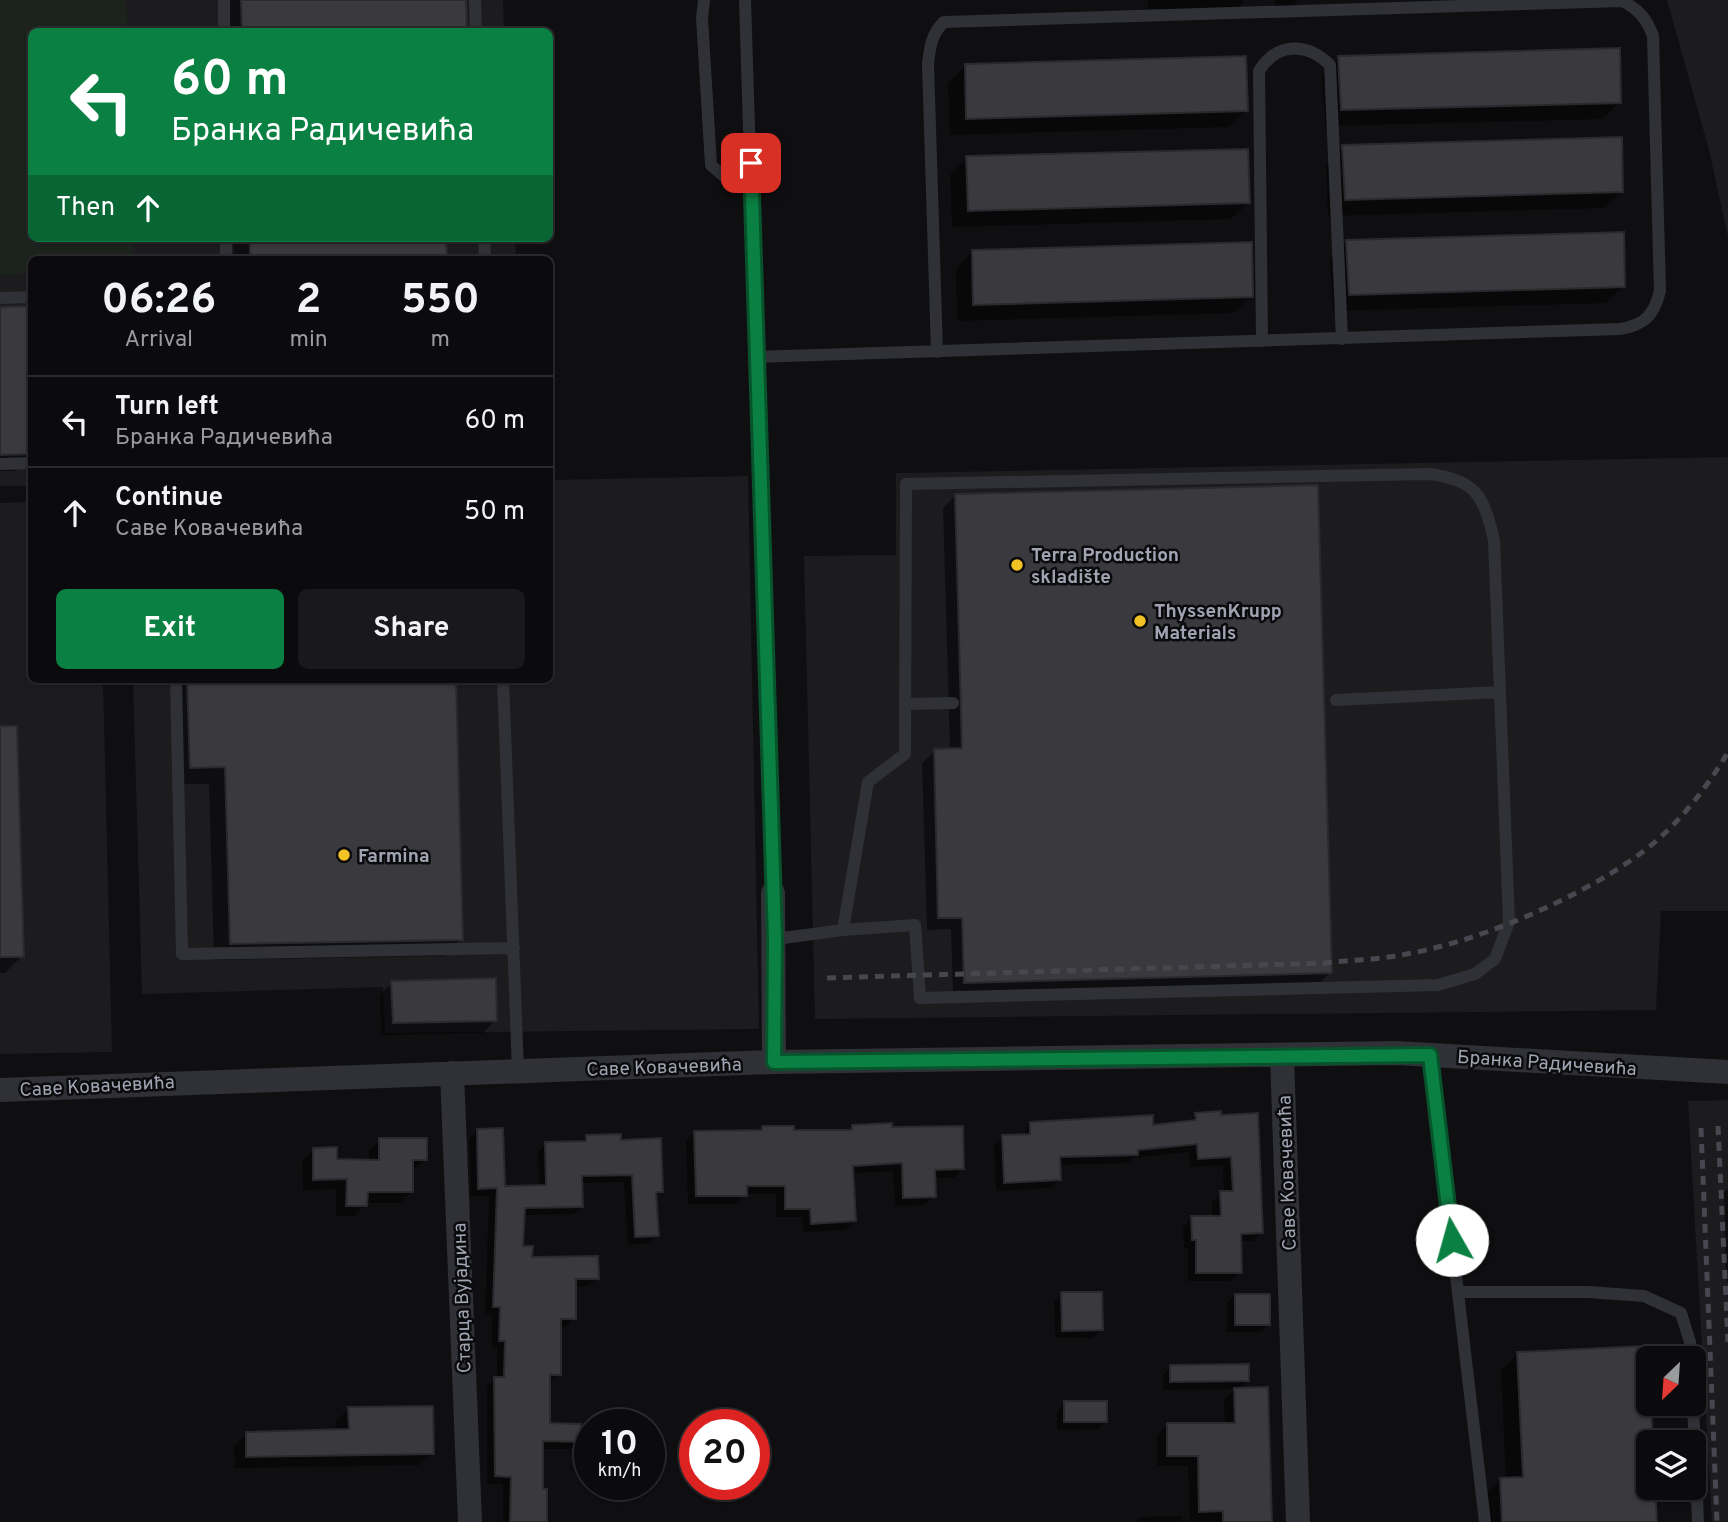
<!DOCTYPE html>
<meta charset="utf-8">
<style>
:root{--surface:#0b0b0d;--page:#19191b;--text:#f1f3f6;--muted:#9a9b9d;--line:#2b2b2e;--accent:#0b8043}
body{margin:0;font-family:Overpass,sans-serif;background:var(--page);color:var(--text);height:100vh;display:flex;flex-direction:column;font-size:26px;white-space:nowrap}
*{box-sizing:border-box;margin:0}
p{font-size:23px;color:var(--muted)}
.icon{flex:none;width:38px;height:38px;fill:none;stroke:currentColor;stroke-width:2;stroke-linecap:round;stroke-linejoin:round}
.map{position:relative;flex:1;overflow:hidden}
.side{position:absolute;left:28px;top:256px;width:525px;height:427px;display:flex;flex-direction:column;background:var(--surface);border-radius:10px;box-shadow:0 2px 5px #0004,0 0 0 2px var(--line)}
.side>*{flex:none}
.hud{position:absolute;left:28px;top:28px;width:525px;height:214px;border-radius:10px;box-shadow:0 2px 5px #0004,0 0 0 2px var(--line);background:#0b8043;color:#fff;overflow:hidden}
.needle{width:46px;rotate:205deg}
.tools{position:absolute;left:1636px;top:1346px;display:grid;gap:14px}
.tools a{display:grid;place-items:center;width:70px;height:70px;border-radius:10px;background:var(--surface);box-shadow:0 2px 5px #0004,0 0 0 2px var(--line);font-size:35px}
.speed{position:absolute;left:574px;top:1409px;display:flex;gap:14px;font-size:35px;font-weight:700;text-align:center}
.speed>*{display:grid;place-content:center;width:91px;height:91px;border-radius:50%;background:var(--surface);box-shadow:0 2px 5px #0004,0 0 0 2px var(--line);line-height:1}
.speed small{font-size:18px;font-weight:400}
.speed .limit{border:10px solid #d22;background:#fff;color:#111}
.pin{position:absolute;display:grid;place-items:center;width:60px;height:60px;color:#fff;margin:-30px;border-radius:14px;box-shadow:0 4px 10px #0006}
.me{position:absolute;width:77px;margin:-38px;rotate:353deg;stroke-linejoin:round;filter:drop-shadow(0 0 5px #0008)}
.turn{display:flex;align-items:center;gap:24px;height:147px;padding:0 28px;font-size:32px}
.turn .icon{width:91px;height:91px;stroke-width:2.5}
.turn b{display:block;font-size:49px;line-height:60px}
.then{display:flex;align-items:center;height:66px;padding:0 28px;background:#0003;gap:14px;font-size:26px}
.eta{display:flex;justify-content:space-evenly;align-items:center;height:119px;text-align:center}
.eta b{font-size:42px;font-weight:700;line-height:49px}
.cta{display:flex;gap:14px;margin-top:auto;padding:14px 28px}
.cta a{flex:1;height:80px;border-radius:10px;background:var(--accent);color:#fff;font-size:28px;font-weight:700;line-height:80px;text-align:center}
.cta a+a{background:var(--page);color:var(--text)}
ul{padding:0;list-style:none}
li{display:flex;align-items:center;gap:21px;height:91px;padding:0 28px;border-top:2px solid var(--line)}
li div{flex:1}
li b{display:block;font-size:26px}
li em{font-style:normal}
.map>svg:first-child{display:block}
.built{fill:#1c1b1e}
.green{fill:#1c231d}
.shadow{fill:#0007}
.building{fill:#3a393e;stroke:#2a292d;stroke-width:2}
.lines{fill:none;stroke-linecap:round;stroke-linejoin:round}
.service{stroke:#303136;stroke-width:12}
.minor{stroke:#303136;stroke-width:24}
.rail{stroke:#47484f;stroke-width:5;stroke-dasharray:9 7;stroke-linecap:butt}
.route-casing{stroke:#07532c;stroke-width:18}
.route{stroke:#0b8043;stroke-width:12}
.poi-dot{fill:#f3c225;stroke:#0b0a0c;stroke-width:2.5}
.labels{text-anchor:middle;stroke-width:5;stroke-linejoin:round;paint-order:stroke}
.poi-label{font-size:19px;font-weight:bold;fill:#a0a4b2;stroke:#0b0a0c;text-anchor:start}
.street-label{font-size:19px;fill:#a0a4b2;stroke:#0b0a0c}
</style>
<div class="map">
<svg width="1728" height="1522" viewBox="0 0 1728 1522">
<rect width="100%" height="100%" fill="#0f0f11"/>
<path class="built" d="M 0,0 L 503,0 L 504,31 L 32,32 L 32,238 L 515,238 L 516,259 L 32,259 L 31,486 L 0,486 Z
M 1667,0 L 1728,0 L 1728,237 L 1709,150 Z
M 1728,457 L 1728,911 L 1661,911 L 1656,1010 L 815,1019 L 804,556 L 896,555 L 896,473 Z
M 748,476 L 759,1029 L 385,1033 L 383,987 L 142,994 L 133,679 L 550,679 L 550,480 Z
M 31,502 L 32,679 L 103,679 L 112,1052 L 0,1054 L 0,503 Z
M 1728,1100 L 1728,1522 L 1712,1522 L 1688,1101 Z"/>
<path class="green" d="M 0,0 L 126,0 L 127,31 L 32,32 L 32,238 L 133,238 L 133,259 L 32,259 L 31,273 L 0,275 Z"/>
<path class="shadow" d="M 225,0 L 464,0 L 465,32 L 226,32 Z
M 1148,0 L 1243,0 L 1243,3 L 1231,16 L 1148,18 Z
M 1275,0 L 1297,0 L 1297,2 L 1289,10 L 1275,10 Z
M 1339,57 L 1619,102 L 1603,119 L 1325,126 L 1322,74 Z
M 965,66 L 1246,110 L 1229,127 L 950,135 L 948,83 Z
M 1343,147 L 1622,191 L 1605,208 L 1328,216 L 1326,164 Z
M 967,158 L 1248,203 L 1231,219 L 952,227 L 950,175 Z
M 233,238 L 444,238 L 445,259 L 234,259 Z
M 1347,242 L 1623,286 L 1606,303 L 1333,311 L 1330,259 Z
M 972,252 L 1251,296 L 1234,313 L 957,321 L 956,269 Z
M 0,309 L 31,454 L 15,471 L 0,471 Z
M 955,496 L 1330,972 L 1317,985 L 953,994 L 951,929 L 927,930 L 922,763 L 935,751 L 950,750 L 943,508 Z
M 171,679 L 454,679 L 461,939 L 444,956 L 214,960 L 209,784 L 174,784 Z
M 0,728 L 22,956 L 5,973 L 0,973 Z
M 392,983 L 495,1020 L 483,1033 L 381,1035 L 380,995 Z
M 1196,1114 L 1257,1114 L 1261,1233 L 1253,1241 L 1240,1241 L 1240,1272 L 1231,1281 L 1188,1281 L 1188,1248 L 1184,1248 L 1183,1227 L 1192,1218 L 1212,1218 L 1212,1202 L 1224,1193 L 1223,1165 L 1190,1167 L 1189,1152 L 1133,1158 L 1128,1163 L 1059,1165 L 1059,1180 L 1051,1188 L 996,1191 L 994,1145 L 1003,1137 L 1022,1136 L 1030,1124 L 1152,1127 L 1188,1123 Z
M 852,1127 L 890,1129 L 962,1169 L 954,1178 L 934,1178 L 934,1196 L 925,1205 L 895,1206 L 893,1171 L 851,1173 L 854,1221 L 845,1230 L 803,1232 L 802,1217 L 776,1217 L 776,1194 L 746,1194 L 737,1204 L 688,1204 L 686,1141 L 694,1133 L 759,1131 L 763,1128 L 793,1132 L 848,1131 Z
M 478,1130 L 503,1188 L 539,1187 L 538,1152 L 546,1144 L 580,1143 L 586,1137 L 619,1141 L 661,1191 L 654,1198 L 657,1235 L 649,1243 L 628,1245 L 624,1182 L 581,1183 L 582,1206 L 573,1214 L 523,1215 L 521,1248 L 530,1259 L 597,1278 L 588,1286 L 574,1287 L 574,1318 L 566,1327 L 560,1327 L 559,1374 L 548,1383 L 548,1425 L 578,1441 L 570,1449 L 542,1449 L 545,1522 L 503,1522 L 503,1484 L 487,1484 L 487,1387 L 497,1378 L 497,1348 L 492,1348 L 492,1315 L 485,1315 L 489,1196 L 471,1196 L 469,1139 Z
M 380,1140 L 425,1160 L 411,1171 L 411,1192 L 400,1203 L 366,1203 L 355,1216 L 336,1216 L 336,1189 L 303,1190 L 302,1161 L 313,1150 L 335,1161 L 369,1162 L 369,1151 Z
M 1728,1189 L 1728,1281 L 1726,1281 L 1724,1192 Z
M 1062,1294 L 1101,1330 L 1093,1338 L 1055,1338 L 1054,1302 Z
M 1235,1295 L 1269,1324 L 1261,1332 L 1227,1332 L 1227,1303 Z
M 1517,1354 L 1648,1358 L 1648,1404 L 1658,1404 L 1649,1412 L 1648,1488 L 1653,1488 L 1655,1522 L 1485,1522 L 1483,1496 L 1500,1480 L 1506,1479 L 1501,1371 Z
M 1171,1367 L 1247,1381 L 1238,1390 L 1269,1522 L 1190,1521 L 1188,1466 L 1157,1466 L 1157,1435 L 1167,1425 L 1225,1425 L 1224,1400 L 1235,1389 L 1163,1390 L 1163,1375 Z
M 1065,1403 L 1106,1421 L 1098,1429 L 1057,1430 L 1057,1411 Z
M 349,1409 L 432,1453 L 419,1465 L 235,1468 L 234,1446 L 247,1433 L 337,1431 L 336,1421 Z
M 1182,1516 L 1183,1522 L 1136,1522 L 1141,1517 Z"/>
<path class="building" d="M 241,0 L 466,0 L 467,32 L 242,32 Z
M 1620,48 L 1621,103 L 1341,110 L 1338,56 Z
M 1246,56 L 1248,111 L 966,119 L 965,64 Z
M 1622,137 L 1623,192 L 1345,200 L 1342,145 Z
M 1248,149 L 1250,203 L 968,211 L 966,156 Z
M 1624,232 L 1625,287 L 1349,295 L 1346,240 Z
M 250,238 L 446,238 L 447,259 L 250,259 Z
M 1252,242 L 1253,297 L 973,305 L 972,250 Z
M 27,306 L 32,454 L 0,455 L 0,307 Z
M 1318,485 L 1332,973 L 964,983 L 962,918 L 938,918 L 934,749 L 962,748 L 955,494 Z
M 187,679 L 456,679 L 463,940 L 230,944 L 225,767 L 190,768 Z
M 0,726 L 17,726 L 24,957 L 0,957 Z
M 496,978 L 497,1021 L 393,1023 L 391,981 Z
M 1221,1111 L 1221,1115 L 1258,1113 L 1263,1233 L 1241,1234 L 1242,1273 L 1196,1273 L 1196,1240 L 1192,1240 L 1191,1216 L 1221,1216 L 1220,1191 L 1233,1191 L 1231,1157 L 1198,1159 L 1197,1144 L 1138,1150 L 1138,1155 L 1060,1157 L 1061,1180 L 1004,1183 L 1002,1135 L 1030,1134 L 1030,1122 L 1153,1115 L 1153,1125 L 1196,1120 L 1195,1113 Z
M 892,1123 L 892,1127 L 963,1126 L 964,1169 L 935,1170 L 936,1197 L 903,1198 L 902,1163 L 853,1166 L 856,1221 L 811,1224 L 810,1209 L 785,1209 L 785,1186 L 747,1186 L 747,1196 L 696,1196 L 694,1131 L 762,1130 L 762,1126 L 794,1126 L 794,1130 L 852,1130 L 852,1125 Z
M 503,1128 L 505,1186 L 546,1185 L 545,1142 L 586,1141 L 586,1135 L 621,1134 L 621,1140 L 661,1138 L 663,1192 L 656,1192 L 659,1236 L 635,1237 L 632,1175 L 582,1176 L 583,1207 L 525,1208 L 523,1246 L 533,1246 L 532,1257 L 598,1256 L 599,1279 L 576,1279 L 576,1319 L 561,1319 L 561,1375 L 550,1375 L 550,1423 L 581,1424 L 580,1442 L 543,1441 L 543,1489 L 547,1489 L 547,1522 L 510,1522 L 511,1477 L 495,1476 L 494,1377 L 504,1377 L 505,1341 L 499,1341 L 500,1307 L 493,1307 L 497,1188 L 478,1189 L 477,1129 Z
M 379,1138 L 427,1138 L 427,1160 L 413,1160 L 413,1192 L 368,1192 L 367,1206 L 346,1206 L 347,1179 L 313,1180 L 313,1148 L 337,1147 L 337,1159 L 379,1160 Z
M 1061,1292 L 1102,1292 L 1103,1330 L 1062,1331 Z
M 1235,1294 L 1270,1294 L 1270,1325 L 1235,1325 Z
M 1644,1346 L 1644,1357 L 1648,1356 L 1653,1442 L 1648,1442 L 1648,1488 L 1655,1488 L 1657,1522 L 1502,1522 L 1500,1478 L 1523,1477 L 1517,1352 Z
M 1249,1364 L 1249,1381 L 1170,1382 L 1170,1365 Z
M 1268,1387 L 1272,1522 L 1223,1522 L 1223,1511 L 1199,1512 L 1198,1456 L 1167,1456 L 1167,1423 L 1235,1423 L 1234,1388 Z
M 1064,1401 L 1107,1401 L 1107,1422 L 1064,1422 Z
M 433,1406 L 434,1454 L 246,1457 L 246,1432 L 349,1429 L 348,1407 Z"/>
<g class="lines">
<path class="service" d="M 224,0 L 224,32
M 475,0 L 476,32
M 704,0 L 702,18 L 711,165 L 727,179 L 751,187
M 745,0 L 773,893
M 226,238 L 226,259
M 484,238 L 485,259
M 0,298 L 32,297
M 1262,341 L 1259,71 C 1277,42 1307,42 1330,65 L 1342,339
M 757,357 L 1620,329 C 1645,325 1654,315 1660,291 L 1653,36 C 1647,19 1639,10 1623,1 L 944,22 C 931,34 930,48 928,64 L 937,352
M 0,464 L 32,463
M 176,679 L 182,954 L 514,948
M 503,679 L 518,1071
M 1336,700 L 1500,692
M 907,704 L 953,703
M 775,939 L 843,930 L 868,782 L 905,754 L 906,484 L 1430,474 C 1477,481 1483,495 1494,540 L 1509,922 L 1495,959 L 1475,974 L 1438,985 L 920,998 L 915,925 L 843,930
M 1430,1055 L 1485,1522
M 1458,1292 L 1588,1292 L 1644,1296 L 1681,1313 L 1690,1342 L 1690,1358
M 1693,1404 L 1698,1522"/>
<path class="minor" d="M 773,893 L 774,1062
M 1282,1056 L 1298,1522
M 452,1073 L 470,1522
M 0,1090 L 774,1062 L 1397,1053 L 1728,1072"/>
<path class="rail" d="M 827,978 L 1326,963 C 1349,960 1372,960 1395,956 C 1471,945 1574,901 1637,856 C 1674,830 1705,791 1728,752
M 1718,1126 L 1728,1342
M 1701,1128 L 1717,1522"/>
</g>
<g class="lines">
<g class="route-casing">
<path id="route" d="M 751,163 L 775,939 L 774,1062 L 1430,1055 L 1452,1240"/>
</g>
<use href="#route" class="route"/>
</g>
<g class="poi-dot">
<circle cx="1017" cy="565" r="7"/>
<circle cx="1140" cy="621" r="7"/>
<circle cx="344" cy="855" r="7"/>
</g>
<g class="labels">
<g class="poi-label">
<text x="1031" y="561">Terra Production<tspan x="1031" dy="22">skladište</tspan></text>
<text x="1154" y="617">ThyssenKrupp<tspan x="1154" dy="22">Materials</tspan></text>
<text x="358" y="862">Farmina</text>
</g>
<g class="street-label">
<text transform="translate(1547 1062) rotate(4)" y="7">Бранка Радичевића</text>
<text transform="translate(664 1066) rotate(-2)" y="7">Саве Ковачевића</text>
<text transform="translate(97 1085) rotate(-3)" y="7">Саве Ковачевића</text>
<text transform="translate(1286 1173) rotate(-92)" y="7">Саве Ковачевића</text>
<text transform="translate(461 1298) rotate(-92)" y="7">Старца Вујадина</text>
</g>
</g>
</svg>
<div class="tools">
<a><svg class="needle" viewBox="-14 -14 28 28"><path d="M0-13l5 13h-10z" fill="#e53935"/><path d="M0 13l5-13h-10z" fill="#9a9b9d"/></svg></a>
<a><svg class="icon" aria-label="layers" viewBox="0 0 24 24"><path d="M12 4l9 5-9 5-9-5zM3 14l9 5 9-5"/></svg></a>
</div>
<div class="speed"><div>10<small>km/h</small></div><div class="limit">20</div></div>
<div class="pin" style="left:751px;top:163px;background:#d93025"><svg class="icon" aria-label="arrive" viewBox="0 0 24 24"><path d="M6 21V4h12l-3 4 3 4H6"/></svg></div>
<svg class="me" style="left:1452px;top:1240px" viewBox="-20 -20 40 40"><circle r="19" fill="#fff"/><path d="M0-13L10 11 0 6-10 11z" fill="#0b8043"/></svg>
<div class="hud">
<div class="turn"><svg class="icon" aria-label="left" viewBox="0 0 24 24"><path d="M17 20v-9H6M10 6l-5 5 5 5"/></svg><div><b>60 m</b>Бранка Радичевића</div></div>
<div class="then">Then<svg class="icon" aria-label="ahead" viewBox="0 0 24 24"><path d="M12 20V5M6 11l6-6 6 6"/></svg></div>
</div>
<section class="side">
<div class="eta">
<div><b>06:26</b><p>Arrival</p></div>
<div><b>2</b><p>min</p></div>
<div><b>550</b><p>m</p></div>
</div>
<ul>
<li><svg class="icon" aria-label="left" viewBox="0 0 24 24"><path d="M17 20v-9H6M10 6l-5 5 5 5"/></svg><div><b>Turn left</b><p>Бранка Радичевића</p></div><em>60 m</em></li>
<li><svg class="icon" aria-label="ahead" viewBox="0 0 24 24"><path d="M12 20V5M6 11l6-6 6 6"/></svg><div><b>Continue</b><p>Саве Ковачевића</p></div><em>50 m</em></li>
</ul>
<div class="cta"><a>Exit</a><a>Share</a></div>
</section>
</div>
